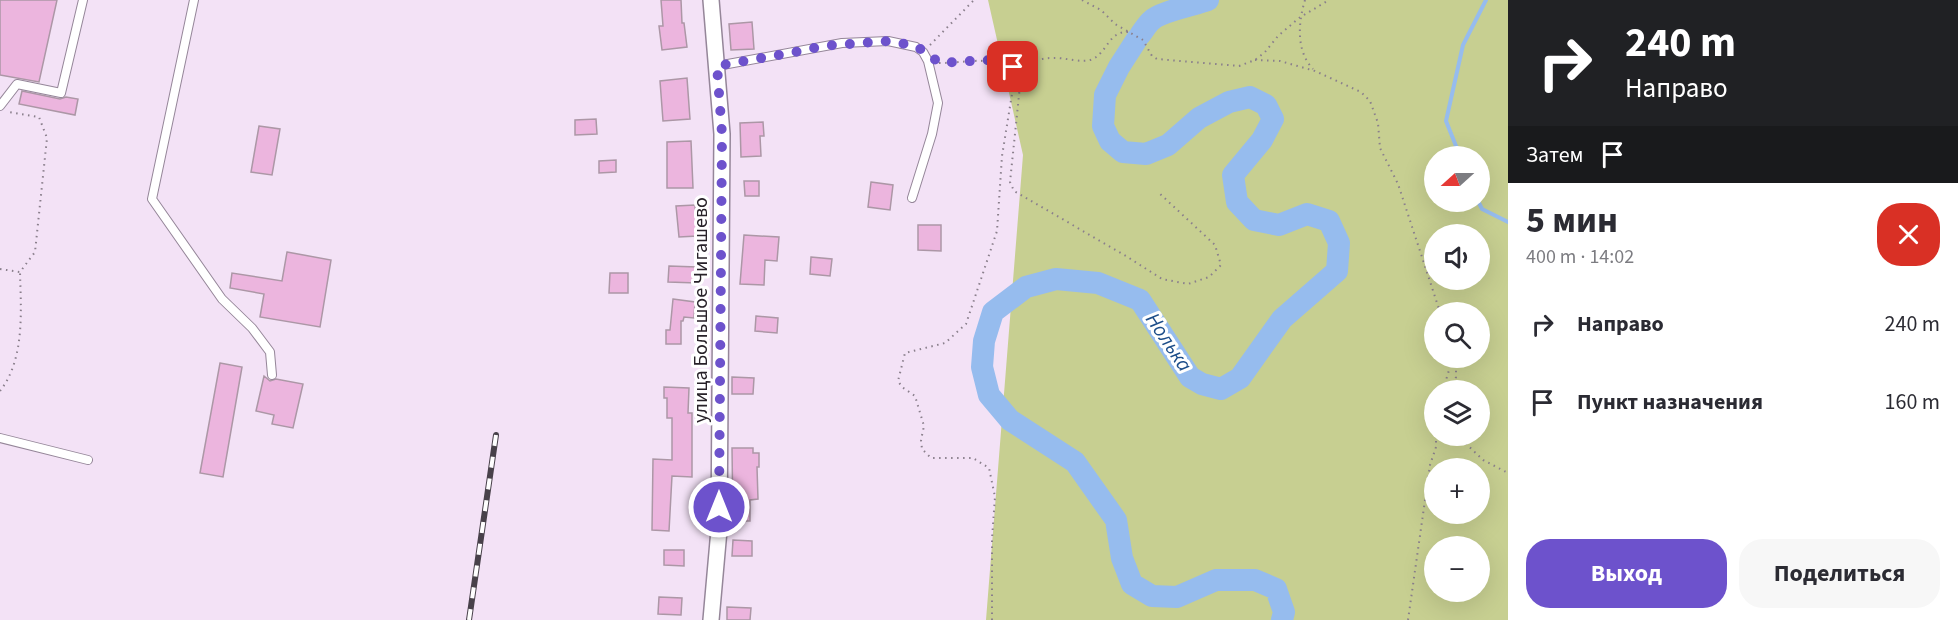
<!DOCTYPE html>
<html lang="ru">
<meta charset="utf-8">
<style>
:root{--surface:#fff;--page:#f7f7f7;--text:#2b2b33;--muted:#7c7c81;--accent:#6d52cc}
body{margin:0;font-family:"Source Sans 3",sans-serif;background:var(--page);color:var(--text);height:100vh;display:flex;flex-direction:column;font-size:22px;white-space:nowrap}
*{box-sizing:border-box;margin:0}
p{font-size:20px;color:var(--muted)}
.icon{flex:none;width:33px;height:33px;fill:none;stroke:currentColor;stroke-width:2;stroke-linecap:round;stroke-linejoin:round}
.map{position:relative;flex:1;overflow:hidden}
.drawer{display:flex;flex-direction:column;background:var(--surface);width:450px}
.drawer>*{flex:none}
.guide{background:#202124;color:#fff;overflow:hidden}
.needle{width:39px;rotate:249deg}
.controls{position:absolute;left:1424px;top:146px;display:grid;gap:12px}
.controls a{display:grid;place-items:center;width:66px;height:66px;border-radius:50%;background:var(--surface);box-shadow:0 6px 24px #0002;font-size:30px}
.pin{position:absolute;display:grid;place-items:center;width:51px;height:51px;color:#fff;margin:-26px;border-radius:12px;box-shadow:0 3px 9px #0006}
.me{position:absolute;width:66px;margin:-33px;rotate:0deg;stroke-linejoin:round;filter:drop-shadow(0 0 4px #0008)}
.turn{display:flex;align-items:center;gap:21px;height:126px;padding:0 18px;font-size:27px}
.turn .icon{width:78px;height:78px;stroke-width:2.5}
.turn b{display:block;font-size:42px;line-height:51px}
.then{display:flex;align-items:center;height:57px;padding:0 18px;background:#0003;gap:12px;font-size:22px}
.round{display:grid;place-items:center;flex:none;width:63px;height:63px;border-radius:24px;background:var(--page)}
.overview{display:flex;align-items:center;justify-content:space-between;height:102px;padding:0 18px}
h1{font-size:36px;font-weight:700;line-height:45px}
.primary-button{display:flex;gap:12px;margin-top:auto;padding:12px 18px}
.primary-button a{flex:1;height:69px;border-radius:24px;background:var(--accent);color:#fff;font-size:24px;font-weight:700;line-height:69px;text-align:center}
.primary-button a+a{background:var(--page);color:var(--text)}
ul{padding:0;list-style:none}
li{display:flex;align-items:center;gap:18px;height:78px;padding:0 18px}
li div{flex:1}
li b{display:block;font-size:22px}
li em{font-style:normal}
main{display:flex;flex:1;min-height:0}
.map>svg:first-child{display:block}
.green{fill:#c7cf91;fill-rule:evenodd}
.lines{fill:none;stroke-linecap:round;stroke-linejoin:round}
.stream{stroke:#96bcee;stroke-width:4}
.river{stroke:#96bcee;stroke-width:22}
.building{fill:#ecb5de;stroke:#ac97a6;stroke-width:1.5}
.service-casing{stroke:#958699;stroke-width:10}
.minor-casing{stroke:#958699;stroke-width:18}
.path{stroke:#8a7f8c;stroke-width:2;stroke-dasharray:1.5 4.5;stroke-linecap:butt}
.service{stroke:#fff;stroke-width:8}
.minor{stroke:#fff;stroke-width:15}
.rail-casing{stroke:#48414a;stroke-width:6}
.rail{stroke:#fff;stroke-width:4;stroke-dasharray:11;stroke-linecap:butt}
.route{stroke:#6d52cc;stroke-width:10;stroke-dasharray:0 18}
.labels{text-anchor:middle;stroke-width:6;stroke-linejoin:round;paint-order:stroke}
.street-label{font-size:20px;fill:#272128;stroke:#fff}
.water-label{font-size:21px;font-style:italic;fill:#1d4e8a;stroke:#fff}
</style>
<main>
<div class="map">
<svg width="1508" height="620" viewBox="0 0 1508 620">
<rect width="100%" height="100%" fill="#f3e2f6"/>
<path class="green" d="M 988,0 L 1508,0 L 1508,620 L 986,620 L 1023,155 ZM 1434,156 L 1479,156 L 1479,201 L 1434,201 ZM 1434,234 L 1479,234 L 1479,279 L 1434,279 ZM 1434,312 L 1479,312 L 1479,357 L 1434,357 ZM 1434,390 L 1479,390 L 1479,435 L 1434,435 ZM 1434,468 L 1479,468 L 1479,513 L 1434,513 ZM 1434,546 L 1479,546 L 1479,591 L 1434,591 Z"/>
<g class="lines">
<path class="stream" d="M 1460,156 L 1446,121 L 1463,45 L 1486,0
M 1478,201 L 1482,209 L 1508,222"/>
<path class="river" d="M 1140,35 C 1144,30 1147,24 1152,20 C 1160,12 1195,5 1208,0
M 1137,39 L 1119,67 L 1105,95 L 1103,126 L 1110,141 L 1123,152 L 1146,154 L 1168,145 L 1199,118 L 1229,102 L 1250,97 L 1266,105 L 1273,119 L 1262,140 L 1233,175 L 1237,202 L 1254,220 L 1279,225 L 1307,214 L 1329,221 L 1339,243 L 1337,271 L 1282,319 L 1240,378 L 1221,389 L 1202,384 L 1190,377 L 1140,300 L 1098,283 L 1056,279 L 1026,287 L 993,312 L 984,341 L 982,367 L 989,395 L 1010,420 L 1075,462 L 1116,520 L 1122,558 L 1132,584 L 1152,596 L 1177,597 L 1216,580 L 1255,580 L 1276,589 L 1284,612 L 1282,620"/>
</g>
<path class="building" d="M 0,0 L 57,0 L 39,82 L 0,75 Z
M 661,0 L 681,0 L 682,23 L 684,23 L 687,47 L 662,50 L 659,26 L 663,26 Z
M 752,22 L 754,49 L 731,50 L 729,24 Z
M 687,78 L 690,119 L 663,121 L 660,81 Z
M 22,91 L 60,99 L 66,97 L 78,99 L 75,115 L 19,104 Z
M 596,119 L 597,134 L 575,135 L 575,120 Z
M 763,122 L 764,136 L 760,136 L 761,156 L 741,157 L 740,123 Z
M 259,126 L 280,129 L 272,175 L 251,172 Z
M 691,141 L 693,188 L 667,188 L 667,142 Z
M 616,160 L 616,172 L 599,173 L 599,161 Z
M 744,181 L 759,181 L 759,196 L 745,196 Z
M 871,182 L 893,185 L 890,210 L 868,207 Z
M 695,205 L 697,236 L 679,237 L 676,206 Z
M 918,225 L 941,225 L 941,251 L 918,250 Z
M 744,235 L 779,237 L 777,261 L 765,260 L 764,285 L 740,284 Z
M 287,252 L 331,260 L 320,327 L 260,317 L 264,294 L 230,288 L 232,273 L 282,281 Z
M 811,257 L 832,259 L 830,276 L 810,274 Z
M 669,266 L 697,267 L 697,283 L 668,282 Z
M 610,273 L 628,273 L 628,293 L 609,293 Z
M 673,299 L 695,302 L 694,318 L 684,317 L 683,321 L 681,321 L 681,344 L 666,344 L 666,330 L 670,330 Z
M 756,316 L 778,318 L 777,333 L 755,331 Z
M 220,363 L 242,367 L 223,477 L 200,473 Z
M 264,376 L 270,381 L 276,379 L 303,384 L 293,428 L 272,424 L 274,415 L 256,411 Z
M 732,377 L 754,378 L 753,394 L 732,394 Z
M 664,387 L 689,388 L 688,413 L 692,413 L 692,477 L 672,476 L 669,531 L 652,530 L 653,459 L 672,460 L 672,418 L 667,418 L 667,398 L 664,398 Z
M 732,448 L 753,448 L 753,453 L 759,453 L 759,467 L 757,467 L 758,499 L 750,500 L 750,521 L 733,521 Z
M 733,540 L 752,541 L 752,556 L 732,556 Z
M 664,550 L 684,550 L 684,566 L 664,565 Z
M 659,597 L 682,598 L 681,615 L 658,614 Z
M 727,607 L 751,608 L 750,620 L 727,620 Z"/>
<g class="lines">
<g class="service-casing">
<path id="service" d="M 194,0 L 152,199 L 222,299 L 252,328 L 270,352 L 272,375
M 717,66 L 842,43 L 888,41 L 916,47 L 923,52 L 928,61 L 938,103 L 932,134 L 912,198
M 0,106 L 17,84 L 61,93 L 83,0
M 0,438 L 88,460"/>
</g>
<g class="minor-casing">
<path id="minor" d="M 711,620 L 719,530 L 722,134 L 711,0"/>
</g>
<path class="path" d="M 1082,0 L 1101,10 L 1115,24 L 1143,40 L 1152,56 L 1157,59 L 1239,66 L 1255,60 L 1265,52 L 1278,36 L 1299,18 L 1329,0
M 1305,0 C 1298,23 1296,51 1313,69
M 930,45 L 974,0
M 1255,60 L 1280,61 L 1315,71 L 1361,92 L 1370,101 L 1378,123 L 1380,148 L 1398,184 L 1440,312
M 939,63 C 970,63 996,53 1021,76 L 1010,182 L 1014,191 L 1126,256 L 1162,279 L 1188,284 L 1209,277 L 1221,265 L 1215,245 L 1158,192
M 0,269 L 20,272 L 35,252 L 47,138 L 39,117 L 9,112
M 1443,390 L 1453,357
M 1453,390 L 1456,377 L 1456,357
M 0,391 C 25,359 21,311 20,272
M 1457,435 L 1483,460 L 1508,473
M 992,620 L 992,539 L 995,497 L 989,468 L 973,458 L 931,458 L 922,449 L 921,440 L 924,426 L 915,396 L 902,387 L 898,381 L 905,353 L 945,343 L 966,324 L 997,231 L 1002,156 L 1012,94 L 1008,76 L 999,73 L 996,68 L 998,66 C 1020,70 1032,58 1052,58 C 1065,57 1082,64 1093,59 C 1108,51 1109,31 1128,32
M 1408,620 L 1430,465 L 1436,447 L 1436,435"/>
<use href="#service" class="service"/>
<use href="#minor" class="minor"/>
<g class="rail-casing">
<path id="rail" d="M 469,620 L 496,435"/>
</g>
<use href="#rail" class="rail"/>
</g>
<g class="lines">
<path class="route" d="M 719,507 L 722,134 L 717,66 L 801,51 L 823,46 L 888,41 L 916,46 L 940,63 L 987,60 L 1013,67"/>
</g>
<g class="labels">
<g class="street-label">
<text transform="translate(700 310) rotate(-90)" y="7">улица Большое Чигашево</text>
</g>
<g class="water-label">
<text transform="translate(1169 342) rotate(56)" y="7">Нолька</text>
</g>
</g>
</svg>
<div class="controls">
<a><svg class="needle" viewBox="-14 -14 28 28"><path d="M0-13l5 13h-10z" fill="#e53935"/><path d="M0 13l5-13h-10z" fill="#7c7c81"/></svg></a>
<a><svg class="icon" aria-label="sound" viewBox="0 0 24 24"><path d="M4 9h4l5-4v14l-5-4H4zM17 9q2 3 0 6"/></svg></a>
<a><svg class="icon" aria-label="search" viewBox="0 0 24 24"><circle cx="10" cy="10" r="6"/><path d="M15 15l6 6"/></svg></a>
<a><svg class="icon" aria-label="layers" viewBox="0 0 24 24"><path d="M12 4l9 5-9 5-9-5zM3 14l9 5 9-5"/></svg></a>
<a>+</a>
<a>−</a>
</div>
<div class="pin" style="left:1013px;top:67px;background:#d93025"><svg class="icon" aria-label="arrive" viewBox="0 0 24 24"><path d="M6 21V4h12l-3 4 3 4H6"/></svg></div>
<svg class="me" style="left:719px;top:507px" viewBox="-20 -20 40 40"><circle r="17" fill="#6d52cc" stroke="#fff" stroke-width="3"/><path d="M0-11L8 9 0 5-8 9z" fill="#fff"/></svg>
</div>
<section class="drawer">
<div class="guide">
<div class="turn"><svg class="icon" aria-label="right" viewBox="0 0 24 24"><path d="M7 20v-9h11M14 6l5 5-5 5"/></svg><div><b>240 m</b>Направо</div></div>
<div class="then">Затем<svg class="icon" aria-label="arrive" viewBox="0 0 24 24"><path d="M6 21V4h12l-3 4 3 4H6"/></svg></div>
</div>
<div class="overview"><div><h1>5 мин</h1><p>400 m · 14:02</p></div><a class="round" style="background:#d93025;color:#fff"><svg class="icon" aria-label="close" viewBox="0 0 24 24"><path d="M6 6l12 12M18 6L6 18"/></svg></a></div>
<ul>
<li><svg class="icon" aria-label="right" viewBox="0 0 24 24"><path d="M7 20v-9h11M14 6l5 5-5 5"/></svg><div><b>Направо</b></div><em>240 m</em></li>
<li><svg class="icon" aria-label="arrive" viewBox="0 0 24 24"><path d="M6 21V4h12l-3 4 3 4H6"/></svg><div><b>Пункт назначения</b></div><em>160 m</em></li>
</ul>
<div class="primary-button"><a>Выход</a><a>Поделиться</a></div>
</section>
</main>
